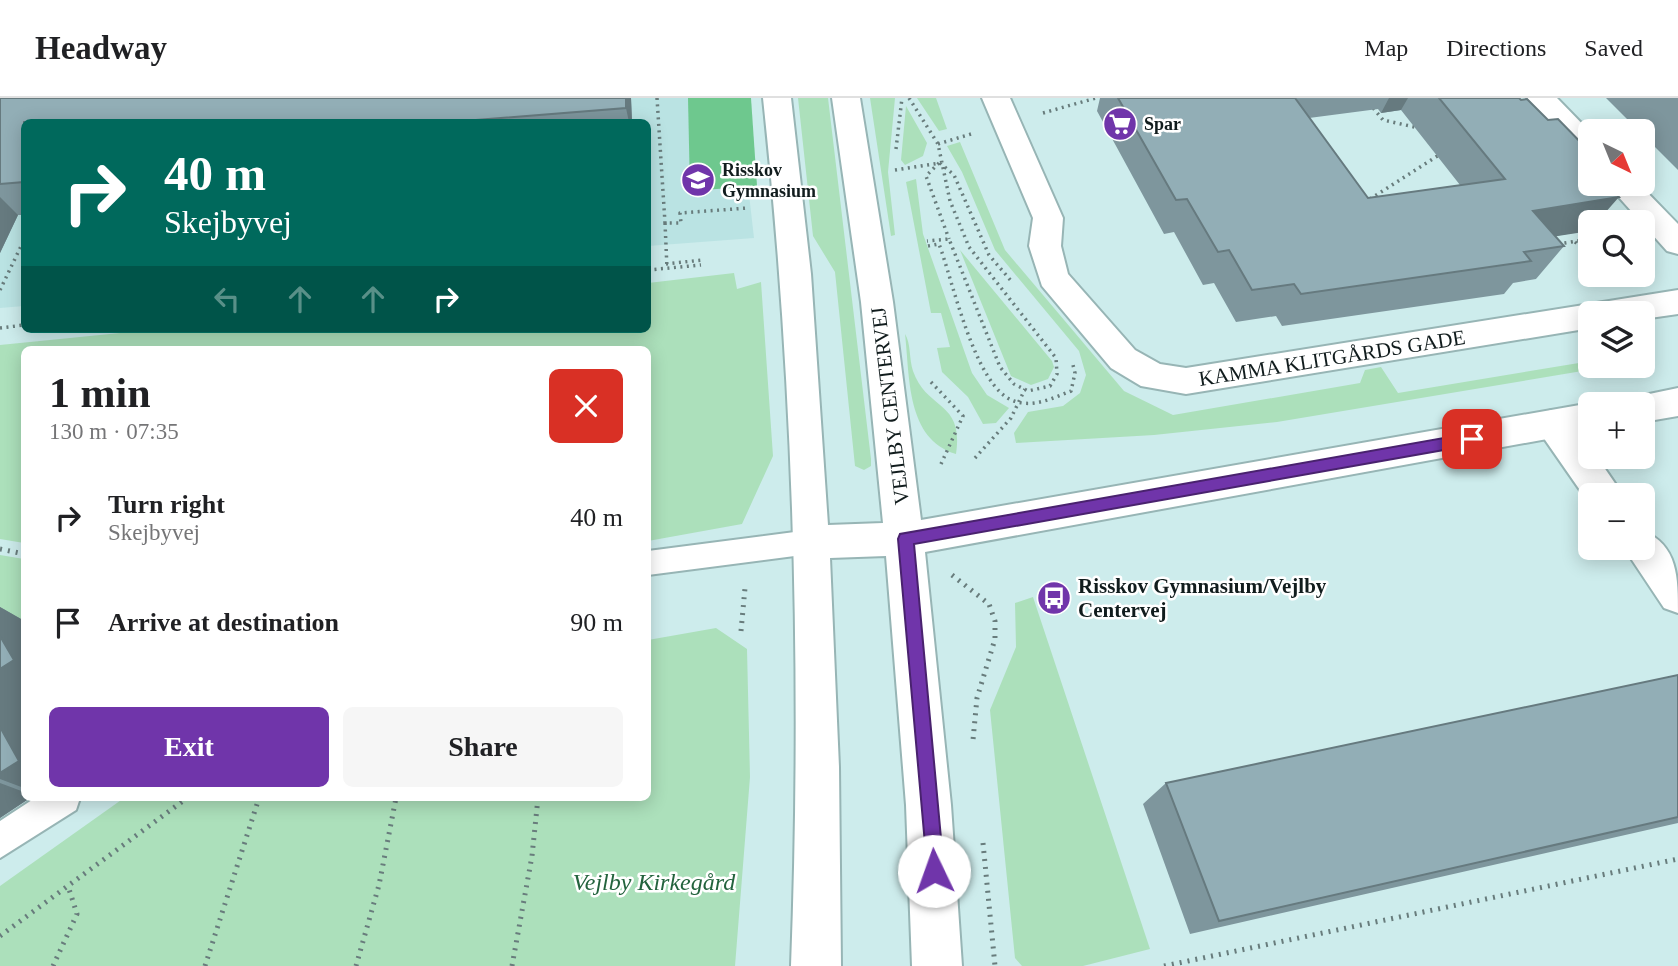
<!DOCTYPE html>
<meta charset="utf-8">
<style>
:root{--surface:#fff;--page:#f6f6f6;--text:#202124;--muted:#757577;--line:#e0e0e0;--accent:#7035aa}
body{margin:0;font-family:Georgia,serif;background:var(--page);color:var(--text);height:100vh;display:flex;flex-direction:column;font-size:26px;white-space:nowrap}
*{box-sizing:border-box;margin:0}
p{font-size:23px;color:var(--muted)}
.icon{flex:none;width:38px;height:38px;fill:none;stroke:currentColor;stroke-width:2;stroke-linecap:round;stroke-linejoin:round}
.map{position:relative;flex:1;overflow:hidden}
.side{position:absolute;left:21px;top:248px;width:630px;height:455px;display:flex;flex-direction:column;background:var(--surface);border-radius:10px;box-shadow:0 4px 18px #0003}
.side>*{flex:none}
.banner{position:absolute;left:21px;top:21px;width:630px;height:214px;border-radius:10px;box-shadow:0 4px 18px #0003;background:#00695c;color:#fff;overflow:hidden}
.needle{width:46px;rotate:137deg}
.controls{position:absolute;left:1578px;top:21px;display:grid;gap:14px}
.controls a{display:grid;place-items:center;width:77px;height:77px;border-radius:10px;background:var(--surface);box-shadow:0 4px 18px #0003;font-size:35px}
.pin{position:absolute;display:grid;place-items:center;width:60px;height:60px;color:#fff;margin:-30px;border-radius:14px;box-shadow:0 4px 10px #0006}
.me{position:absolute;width:77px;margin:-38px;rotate:357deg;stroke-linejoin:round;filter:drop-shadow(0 0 5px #0008)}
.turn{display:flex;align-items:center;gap:24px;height:147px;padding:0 28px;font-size:32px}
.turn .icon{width:91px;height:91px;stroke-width:2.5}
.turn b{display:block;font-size:49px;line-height:60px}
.lanes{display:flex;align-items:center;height:66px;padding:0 28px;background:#0003;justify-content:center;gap:35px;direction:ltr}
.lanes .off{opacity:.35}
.round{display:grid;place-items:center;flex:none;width:74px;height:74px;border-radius:10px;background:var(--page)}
.head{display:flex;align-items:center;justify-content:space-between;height:119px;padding:0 28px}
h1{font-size:42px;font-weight:600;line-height:52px}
.button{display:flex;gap:14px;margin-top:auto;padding:14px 28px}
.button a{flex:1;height:80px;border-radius:10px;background:var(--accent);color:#fff;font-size:28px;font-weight:600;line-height:80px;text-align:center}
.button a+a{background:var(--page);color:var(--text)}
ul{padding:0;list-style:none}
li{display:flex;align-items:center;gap:21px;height:105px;padding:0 28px}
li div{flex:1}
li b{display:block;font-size:26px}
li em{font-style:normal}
header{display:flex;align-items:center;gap:42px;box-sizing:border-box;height:98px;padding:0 35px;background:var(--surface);border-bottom:2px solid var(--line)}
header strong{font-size:33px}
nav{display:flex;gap:38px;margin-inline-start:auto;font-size:24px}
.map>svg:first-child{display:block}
.built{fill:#bae3e3}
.green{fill:#ace0bb}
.forest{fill:#6ec88e}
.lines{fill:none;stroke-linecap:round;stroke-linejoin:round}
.lane-casing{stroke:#97b5b5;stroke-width:4}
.street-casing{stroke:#97b5b5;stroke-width:4}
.secondary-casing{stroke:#97b5b5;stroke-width:4}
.path-far1{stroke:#687c7c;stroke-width:3.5;stroke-dasharray:2 4.5;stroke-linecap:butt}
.path{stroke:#687c7c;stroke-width:5;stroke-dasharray:2 6;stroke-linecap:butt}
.lane{fill:#fff;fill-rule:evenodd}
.street{fill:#fff;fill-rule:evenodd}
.secondary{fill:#fff;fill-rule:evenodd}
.wall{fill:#7e969d;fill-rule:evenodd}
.shaded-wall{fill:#667a7f}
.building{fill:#92aeb6;stroke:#667a7f;stroke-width:2}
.route{fill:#7035aa;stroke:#49226e;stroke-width:2}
.labels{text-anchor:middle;stroke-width:5;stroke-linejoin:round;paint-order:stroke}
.far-poi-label{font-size:18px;font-weight:bold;fill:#111c1d;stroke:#fff;text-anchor:start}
.street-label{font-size:21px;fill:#111c1d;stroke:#fff}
.poi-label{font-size:21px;font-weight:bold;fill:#111c1d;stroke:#fff;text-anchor:start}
.near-park-label{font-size:24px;font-style:italic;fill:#23633d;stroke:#fff}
</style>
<header>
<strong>Headway</strong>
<nav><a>Map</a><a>Directions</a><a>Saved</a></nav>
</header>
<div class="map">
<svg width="1678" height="868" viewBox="0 0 1678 868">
<rect width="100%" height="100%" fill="#cdecec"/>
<path class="built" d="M 0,0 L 738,0 L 754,140 L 648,148 L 648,24 L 24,24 L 24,208 L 0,210 Z"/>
<path class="green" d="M 798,0 L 828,0 L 871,361 L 871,368 L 864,372 L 855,368 L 835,174 L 813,138 Z
M 870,0 L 895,0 L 888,74 L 895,137 L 891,138 Z
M 917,0 L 936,0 L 947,31 L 939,33 Z
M 906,8 L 927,45 L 923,58 L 905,67 L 901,62 Z
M 960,44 L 1005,152 L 1124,293 L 1173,317 L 1360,285 L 1365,272 L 1381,269 L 1398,295 L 1591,263 L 1591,268 L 1612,268 L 1277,324 L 1154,337 L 1016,345 L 1014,335 L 1028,314 L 1063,308 L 1080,295 L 1086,277 L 1079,253 L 995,152 L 962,74 L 947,48 Z
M 916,81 L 923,136 L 972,275 L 987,297 L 1009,310 L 996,325 L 983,326 L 968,299 L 942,274 L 937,250 L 950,249 L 941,215 L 931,215 L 906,84 Z
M 960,152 L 1052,263 L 1054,269 L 1048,281 L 1031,287 L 1011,278 Z
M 734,175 L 737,191 L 761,184 L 773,358 L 742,426 L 648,443 L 648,252 L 24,252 L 24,445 L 0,441 L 0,247 L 160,231 L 648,231 L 648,185 Z
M 905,236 C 911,245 909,261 913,273 C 927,313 964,302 956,356 C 906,341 910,279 905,236 Z
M 0,457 L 24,461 L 24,527 L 21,522 L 0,534 Z
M 1033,499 L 1150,851 L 1083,868 L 1022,868 L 1015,860 L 990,612 L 1016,549 L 1015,505 Z
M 716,530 L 747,551 L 750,679 L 735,868 L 0,868 L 0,788 L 124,700 L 648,700 L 648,542 Z"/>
<path class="forest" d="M 688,0 L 751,0 L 757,88 L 690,93 Z"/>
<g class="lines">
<g class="lane-casing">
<path id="lane" d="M 810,432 L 820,435 L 824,444 L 820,453 L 810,456 L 648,477 L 648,453 Z
M 35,700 L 80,700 L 76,712 L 0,760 L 0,723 Z"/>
</g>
<g class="street-casing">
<path id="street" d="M 982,0 L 1010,0 L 1063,120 L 1061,148 L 1068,176 L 1135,252 L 1160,266 L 1186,270 L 1678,192 L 1678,216 L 1643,221 L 1643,215 L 1591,215 L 1591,230 L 1186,296 L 1141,288 L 1111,270 L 1042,188 L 1029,148 L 1033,120 Z
M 1527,0 L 1557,0 L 1591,35 L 1591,62 L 1581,60 Z
M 1607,86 L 1639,86 L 1678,126 L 1678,156 L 1667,153 Z
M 1552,312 C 1568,317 1591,341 1591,359 L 1597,359 L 1623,397 L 1591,397 L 1591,408 L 1534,326 L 1539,316 Z
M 1643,433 C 1678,447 1678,480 1678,515 L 1664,510 L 1624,450 L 1643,450 Z"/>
</g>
<g class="secondary-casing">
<path id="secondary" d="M 763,0 L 791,0 L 811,176 L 828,427 L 883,425 L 861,204 L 832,0 L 860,0 L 893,204 L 921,422 L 1591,305 L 1595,306 L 1591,306 L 1591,333 L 925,454 L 951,707 L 962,868 L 912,868 L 906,707 L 886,458 L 830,460 L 839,669 L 841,868 L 791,868 C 802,579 794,287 763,0 Z
M 1678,290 L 1678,318 L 1643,324 L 1643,306 L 1627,306 L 1630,300 Z"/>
</g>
<path class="path-far1" d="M 657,0 L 665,125 L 681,125 L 680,115 L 748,110
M 909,0 L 938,46 L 950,103 L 969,149 L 1056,260 L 1057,276 L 1050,288 L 1028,293 L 1014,286 L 1000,269 L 949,141 L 927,143
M 1365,0 L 1383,22 L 1419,30
M 1043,15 L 1096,0
M 938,46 L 971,36
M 896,51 L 902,0
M 939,65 L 926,78 L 949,141
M 895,72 L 940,65 L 954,77 L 989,157 L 1012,184
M 1370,101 L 1442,55
M 665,125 L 667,170
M 1575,144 L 1587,154
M 1558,146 L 1591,141
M 928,148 L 939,146 C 953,183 975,290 1014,303 C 1034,310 1053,300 1071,293 L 1075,275 L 1073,267
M 666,166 L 702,162
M 648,172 L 701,167
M 0,192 L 24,142
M 0,230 L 24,227
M 931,284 L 963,318 L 941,366
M 975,360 L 1011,320 L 1025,291"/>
<path class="path" d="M 0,451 L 24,456
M 952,477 L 989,506 L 995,523 L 995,541 L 977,600 L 973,642
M 741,533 L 745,490
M 983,745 L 995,868
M 0,838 L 187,700
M 53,868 L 77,816 L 68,788
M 205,868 L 259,700
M 356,868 L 379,787 L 396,700
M 512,868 L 532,758 L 538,700
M 1164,868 L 1678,761"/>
<use href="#lane" class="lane"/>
<use href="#street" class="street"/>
<use href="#secondary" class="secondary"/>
</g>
<path class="wall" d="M 0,0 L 631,0 L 632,24 L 24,24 L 24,117 L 18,117 L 0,155 Z
M 1100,0 L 1519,0 L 1591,124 L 1591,132 L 1555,138 L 1564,148 L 1536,181 L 1513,185 L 1504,196 L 1282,228 L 1276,218 L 1236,224 L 1214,185 L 1203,187 L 1174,134 L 1164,136 L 1097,13 ZM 1378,11 L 1381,15 L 1401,12 L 1460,87 L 1368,100 L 1309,20 Z
M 1606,0 L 1678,0 L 1678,72 L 1643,37 L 1643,33 L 1639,33 Z
M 0,509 L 21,521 L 24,527 L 24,700 L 30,700 L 0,720 Z
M 1678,577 L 1678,725 L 1190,836 L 1143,706 L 1166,685 Z"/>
<path class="shaded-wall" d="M 626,0 L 631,0 L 632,24 L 629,24 L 626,10 Z
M 1389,0 L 1408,0 L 1401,12 L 1381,15 Z
M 0,99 L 18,117 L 0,155 Z
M 1619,99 L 1597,124 L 1591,124 L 1590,133 L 1507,146 L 1533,113 Z
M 0,509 L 21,521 L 24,527 L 24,690 L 0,681 Z
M 0,685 L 24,694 L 24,700 L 30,700 L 0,720 Z"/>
<path class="building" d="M 0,0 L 626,0 L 626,10 L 451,24 L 24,24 L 24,84 L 0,86 Z
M 1118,0 L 1295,0 L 1368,100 L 1505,81 L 1439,0 L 1519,0 L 1521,2 L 1527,1 L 1548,22 L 1558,21 L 1591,55 L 1591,86 L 1606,86 L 1619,99 L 1533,113 L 1564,148 L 1524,154 L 1531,163 L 1301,196 L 1294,186 L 1252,192 L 1229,152 L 1218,154 L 1187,101 L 1176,102 Z
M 0,538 L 14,562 L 0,571 Z
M 1678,577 L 1678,719 L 1219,823 L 1166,685 Z
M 0,629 L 19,663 L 0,675 Z"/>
<path class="route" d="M 1472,335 L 1480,341 L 1472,347 L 914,446 L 944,773 L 941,780 L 934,783 L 928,780 L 898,441 L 900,436 Z"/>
<defs>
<g id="supermarket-disc" transform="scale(1.75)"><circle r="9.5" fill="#7035aa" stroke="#fff"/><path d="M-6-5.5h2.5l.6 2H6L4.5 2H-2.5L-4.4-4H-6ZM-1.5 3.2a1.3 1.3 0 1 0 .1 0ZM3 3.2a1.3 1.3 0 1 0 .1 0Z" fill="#fff"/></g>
<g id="school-disc" transform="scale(1.75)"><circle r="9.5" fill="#7035aa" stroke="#fff"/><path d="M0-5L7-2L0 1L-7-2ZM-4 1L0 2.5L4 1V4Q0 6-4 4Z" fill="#fff"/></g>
<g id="bus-disc" transform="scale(1.75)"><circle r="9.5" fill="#7035aa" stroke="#fff"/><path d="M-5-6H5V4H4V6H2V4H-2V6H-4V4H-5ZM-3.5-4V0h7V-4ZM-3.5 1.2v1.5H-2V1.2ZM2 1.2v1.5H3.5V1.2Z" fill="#fff"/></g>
</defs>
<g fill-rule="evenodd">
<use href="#supermarket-disc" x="1120" y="26"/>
<use href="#school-disc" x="698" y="82"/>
<use href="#bus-disc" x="1054" y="500"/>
</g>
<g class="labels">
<g class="far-poi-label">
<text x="1144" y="32">Spar</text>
<text x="722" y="78">Risskov<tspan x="722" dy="21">Gymnasium</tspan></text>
</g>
<g class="street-label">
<text transform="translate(1332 260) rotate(-9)" y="7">KAMMA KLITGÅRDS GADE</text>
<text transform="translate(890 308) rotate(-97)" y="7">VEJLBY CENTERVEJ</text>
</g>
<g class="poi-label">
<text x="1078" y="495">Risskov Gymnasium/Vejlby<tspan x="1078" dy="24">Centervej</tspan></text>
</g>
<g class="near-park-label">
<text x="654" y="792">Vejlby Kirkegård</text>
</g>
</g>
</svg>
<div class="controls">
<a><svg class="needle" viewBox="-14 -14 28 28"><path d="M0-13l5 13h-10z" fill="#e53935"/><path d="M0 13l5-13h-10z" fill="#757577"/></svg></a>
<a><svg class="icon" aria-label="search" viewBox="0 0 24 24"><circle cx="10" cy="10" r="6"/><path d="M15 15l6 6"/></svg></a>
<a><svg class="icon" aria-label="layers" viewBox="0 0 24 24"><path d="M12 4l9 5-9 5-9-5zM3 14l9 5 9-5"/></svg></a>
<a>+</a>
<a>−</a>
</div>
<div class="pin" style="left:1472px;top:341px;background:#d93025"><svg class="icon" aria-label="arrive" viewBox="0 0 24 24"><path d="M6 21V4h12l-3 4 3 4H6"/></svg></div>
<svg class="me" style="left:934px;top:773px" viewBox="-20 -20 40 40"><circle r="19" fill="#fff"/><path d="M0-13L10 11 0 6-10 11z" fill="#7035aa"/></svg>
<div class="banner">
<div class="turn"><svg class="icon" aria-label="right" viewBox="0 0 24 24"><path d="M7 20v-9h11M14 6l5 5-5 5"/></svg><div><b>40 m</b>Skejbyvej</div></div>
<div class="lanes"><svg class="icon off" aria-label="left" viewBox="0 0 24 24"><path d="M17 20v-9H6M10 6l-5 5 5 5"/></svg><svg class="icon off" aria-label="ahead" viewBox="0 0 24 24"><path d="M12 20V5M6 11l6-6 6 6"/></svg><svg class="icon off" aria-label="ahead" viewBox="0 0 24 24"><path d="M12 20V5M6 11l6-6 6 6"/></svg><svg class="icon" aria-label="right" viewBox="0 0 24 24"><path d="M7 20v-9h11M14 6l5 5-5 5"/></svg></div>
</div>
<section class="side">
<div class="head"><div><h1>1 min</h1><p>130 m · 07:35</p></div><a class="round" style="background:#d93025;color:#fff"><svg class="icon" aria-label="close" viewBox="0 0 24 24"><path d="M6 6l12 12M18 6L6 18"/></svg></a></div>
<ul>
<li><svg class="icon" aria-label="right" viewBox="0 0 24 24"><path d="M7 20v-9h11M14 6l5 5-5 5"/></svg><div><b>Turn right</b><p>Skejbyvej</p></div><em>40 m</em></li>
<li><svg class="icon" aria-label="arrive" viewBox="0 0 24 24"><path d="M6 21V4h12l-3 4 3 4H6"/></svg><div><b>Arrive at destination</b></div><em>90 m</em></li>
</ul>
<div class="button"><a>Exit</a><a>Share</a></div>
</section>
</div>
